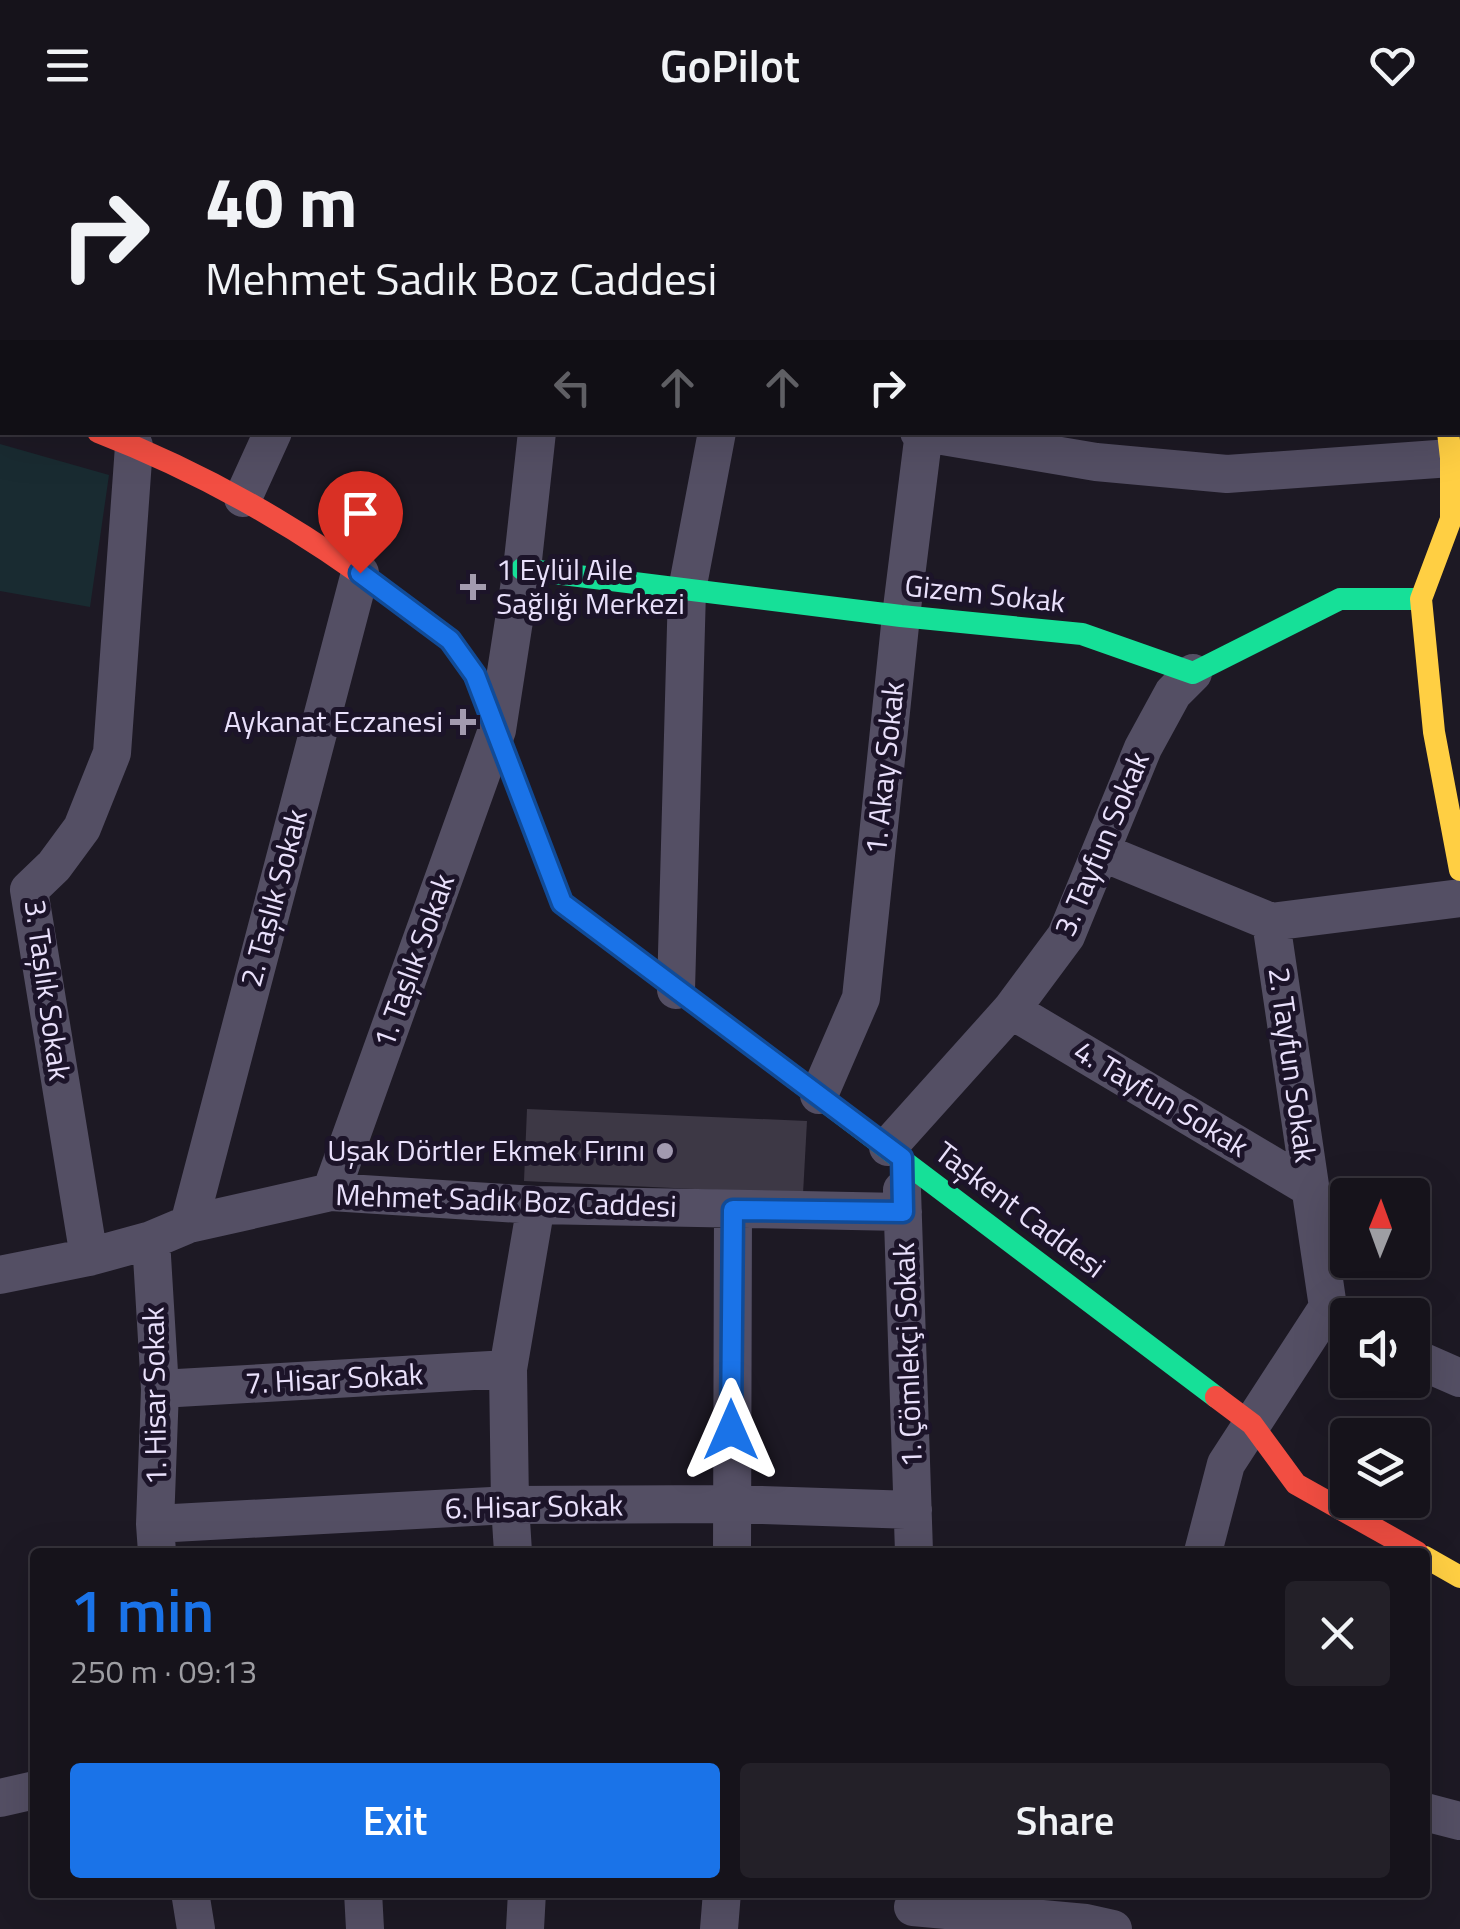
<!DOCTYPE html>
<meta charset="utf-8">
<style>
:root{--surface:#16131b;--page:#232028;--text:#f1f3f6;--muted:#9e9ea3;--line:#35323a;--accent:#1a73e8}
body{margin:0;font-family:"Titillium Web",sans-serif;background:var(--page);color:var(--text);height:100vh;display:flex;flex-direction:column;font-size:38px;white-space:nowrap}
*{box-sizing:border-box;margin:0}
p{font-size:32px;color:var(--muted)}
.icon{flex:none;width:55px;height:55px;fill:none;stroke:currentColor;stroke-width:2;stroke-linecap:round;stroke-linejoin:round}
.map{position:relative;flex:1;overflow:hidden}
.panel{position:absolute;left:30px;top:1418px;width:1400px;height:350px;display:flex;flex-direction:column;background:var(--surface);border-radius:10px;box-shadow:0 10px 40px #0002,0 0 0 2px var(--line)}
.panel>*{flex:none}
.guide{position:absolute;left:0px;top:0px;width:1460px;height:305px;box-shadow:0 10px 40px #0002,0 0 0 2px var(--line);background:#16131b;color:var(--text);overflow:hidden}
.needle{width:65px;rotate:1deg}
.buttons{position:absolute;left:1330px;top:1048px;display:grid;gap:20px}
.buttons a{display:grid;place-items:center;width:100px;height:100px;border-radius:10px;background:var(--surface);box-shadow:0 10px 40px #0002,0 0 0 2px var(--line);font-size:50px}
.pin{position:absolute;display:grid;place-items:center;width:85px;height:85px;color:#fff;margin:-102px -42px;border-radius:50% 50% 50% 0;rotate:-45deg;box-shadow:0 0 10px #0007}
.pin .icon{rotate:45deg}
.me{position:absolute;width:110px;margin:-55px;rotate:0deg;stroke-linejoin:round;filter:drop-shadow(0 0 8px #0008)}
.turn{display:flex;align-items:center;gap:35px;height:210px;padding:0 40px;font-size:45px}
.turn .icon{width:130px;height:130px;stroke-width:2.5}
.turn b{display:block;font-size:70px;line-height:85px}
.lanes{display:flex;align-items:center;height:95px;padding:0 40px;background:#0003;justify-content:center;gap:50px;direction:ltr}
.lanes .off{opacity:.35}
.round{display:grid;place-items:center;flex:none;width:105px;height:105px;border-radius:10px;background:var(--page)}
.headline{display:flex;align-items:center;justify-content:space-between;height:170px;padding:0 40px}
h1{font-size:60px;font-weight:600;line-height:75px;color:var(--accent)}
.cta{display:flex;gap:20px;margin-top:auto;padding:20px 40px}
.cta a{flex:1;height:115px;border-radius:10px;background:var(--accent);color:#fff;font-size:40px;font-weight:600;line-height:115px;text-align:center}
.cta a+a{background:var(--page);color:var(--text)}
header{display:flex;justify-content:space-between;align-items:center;height:130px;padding:0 40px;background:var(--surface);font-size:45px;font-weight:600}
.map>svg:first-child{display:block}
.green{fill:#192b31}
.building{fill:#3d3845}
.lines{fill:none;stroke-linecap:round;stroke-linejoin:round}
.street{stroke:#544f64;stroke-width:38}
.fast{stroke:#16e098;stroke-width:22}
.slow{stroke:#ffcf43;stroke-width:22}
.jam{stroke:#f24e42;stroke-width:22}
.route-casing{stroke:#114b97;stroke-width:25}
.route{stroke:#1a73e8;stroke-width:18}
.poi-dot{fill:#a29ab0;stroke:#1c1429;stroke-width:4}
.labels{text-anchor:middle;stroke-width:10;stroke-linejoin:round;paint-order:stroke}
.poi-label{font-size:30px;fill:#e9e0fb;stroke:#1c1429;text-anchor:end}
.street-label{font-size:30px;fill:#e9e0fb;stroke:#1c1429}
</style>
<header><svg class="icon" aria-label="menu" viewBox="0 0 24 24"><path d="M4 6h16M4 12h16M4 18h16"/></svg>GoPilot<svg class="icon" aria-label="heart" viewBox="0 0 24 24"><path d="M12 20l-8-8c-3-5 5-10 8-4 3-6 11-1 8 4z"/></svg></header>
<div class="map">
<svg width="1460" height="1799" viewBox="0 0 1460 1799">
<rect width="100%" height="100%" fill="#1d1924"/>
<path class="green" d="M 0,314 L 109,345 L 90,477 L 0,461 Z"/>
<path class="building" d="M 527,979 L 807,991 L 803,1064 L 524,1051 Z"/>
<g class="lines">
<path class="street" d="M 139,0 L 150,2
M 55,2 L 55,0
M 394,2 L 395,0
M 618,2 L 618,0
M 769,2 L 769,0
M 948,2 L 949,0
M 1103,2 L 1103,0
M 1458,92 L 1460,92
M 0,223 L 2,213
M 919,302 L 1096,332 L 1227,344 L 1451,328
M 243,368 L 273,302
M 1101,722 L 1271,792 L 1460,768
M 676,860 L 687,460 L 717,302
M 1011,880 L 1310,1058
M 819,965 L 861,868 L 901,486 L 924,302
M 888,1017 L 1011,880 L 1066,806 L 1143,618 L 1173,563 L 1193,543
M 902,1060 L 914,1422
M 331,1062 L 497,600 L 522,439 L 537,302
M 189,1094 L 360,443
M 151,1110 L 160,1259 L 155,1394 L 157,1422
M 89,1127 L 29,760 L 54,736 L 82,698 L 112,623 L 134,316
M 0,1145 L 89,1127 L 151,1110 L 189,1094 L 331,1062 L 536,1075 L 903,1082
M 1412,1227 L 1460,1248
M 160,1259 L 508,1239
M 155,1394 L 510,1375 L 731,1374 L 913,1380
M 513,1422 L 510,1375 L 508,1239 L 536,1075
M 732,1422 L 733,1080
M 1203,1422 L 1226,1334 L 1328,1177 L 1271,792
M 0,1668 L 35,1660
M 1425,1682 L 1460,1691
M 190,1762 L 196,1799
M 363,1762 L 365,1799
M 913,1777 L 1086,1793 L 1113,1799
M 525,1799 L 527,1762
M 719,1799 L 722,1762"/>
<path class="fast" d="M 1411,0 L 1412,2
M 0,266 L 2,267
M 522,439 L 901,486 L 1082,504 L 1193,543 L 1340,469 L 1421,469
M 500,611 L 562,773 L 1216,1267"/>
<path class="slow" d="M 1448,302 L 1451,328 L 1451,389 L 1421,469 L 1434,602 L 1460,740
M 1425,1427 L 1460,1447"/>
<path class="jam" d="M 98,302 C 204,343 302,399 393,468 C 411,481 432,494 448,509 C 476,536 487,576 500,611
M 1216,1267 L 1252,1294 L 1296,1354 L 1417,1422"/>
</g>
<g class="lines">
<g class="route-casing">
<path id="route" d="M 360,443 L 450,510 L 475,545 L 562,773 L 902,1028 L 903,1082 L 733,1080 L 731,1300"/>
</g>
<use href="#route" class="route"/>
</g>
<g class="poi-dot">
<path d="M468 442h10v10h10v10h-10v10h-10v-10h-10v-10h10z"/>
<path d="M458 577h10v10h10v10h-10v10h-10v-10h-10v-10h10z"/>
<circle cx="665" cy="1021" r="10"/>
</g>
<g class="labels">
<g class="poi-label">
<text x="496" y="450" text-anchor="start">1 Eylül Aile<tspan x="496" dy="34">Sağlığı Merkezi</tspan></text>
<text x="443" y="602">Aykanat Eczanesi</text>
<text x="645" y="1031">Uşak Dörtler Ekmek Fırını</text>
</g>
<g class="street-label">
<text transform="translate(985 464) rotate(6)" y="10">Gizem Sokak</text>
<text transform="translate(885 638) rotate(-84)" y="10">1. Akay Sokak</text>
<text transform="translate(1102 714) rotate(-67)" y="10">3. Tayfun Sokak</text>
<text transform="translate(274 768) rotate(-75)" y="10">2. Taşlık Sokak</text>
<text transform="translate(414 831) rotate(-70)" y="10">1. Taşlık Sokak</text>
<text transform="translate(47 860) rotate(82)" y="10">3. Taşlık Sokak</text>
<text transform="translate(1292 935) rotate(82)" y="10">2. Tayfun Sokak</text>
<text transform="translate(1161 969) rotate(31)" y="10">4. Tayfun Sokak</text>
<text transform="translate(506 1071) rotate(2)" y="10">Mehmet Sadık Boz Caddesi</text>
<text transform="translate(1020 1080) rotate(37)" y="10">Taşkent Caddesi</text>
<text transform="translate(908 1225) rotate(-92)" y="10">1. Çömlekçi Sokak</text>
<text transform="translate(334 1249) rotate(-3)" y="10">7. Hisar Sokak</text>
<text transform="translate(155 1266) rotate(-91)" y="10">1. Hisar Sokak</text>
<text transform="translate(534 1377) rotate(-1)" y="10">6. Hisar Sokak</text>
</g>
</g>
</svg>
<div class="buttons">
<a><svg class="needle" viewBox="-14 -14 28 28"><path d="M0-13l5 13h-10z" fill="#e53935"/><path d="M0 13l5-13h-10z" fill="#9e9ea3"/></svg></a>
<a><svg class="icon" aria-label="sound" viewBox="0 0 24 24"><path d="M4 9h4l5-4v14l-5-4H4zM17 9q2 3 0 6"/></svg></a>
<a><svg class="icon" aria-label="layers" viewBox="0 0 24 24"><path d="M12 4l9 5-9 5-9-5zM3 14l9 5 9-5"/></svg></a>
</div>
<div class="pin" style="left:360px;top:443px;background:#d93025"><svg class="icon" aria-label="arrive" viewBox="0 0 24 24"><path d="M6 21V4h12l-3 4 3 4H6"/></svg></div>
<svg class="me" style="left:731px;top:1300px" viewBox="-20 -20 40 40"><path d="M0-17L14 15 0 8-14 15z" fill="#1a73e8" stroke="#fff" stroke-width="4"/></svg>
<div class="guide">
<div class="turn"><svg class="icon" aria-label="right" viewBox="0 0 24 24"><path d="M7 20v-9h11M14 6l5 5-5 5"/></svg><div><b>40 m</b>Mehmet Sadık Boz Caddesi</div></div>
<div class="lanes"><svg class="icon off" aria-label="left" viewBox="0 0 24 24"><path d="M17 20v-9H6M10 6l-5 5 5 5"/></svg><svg class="icon off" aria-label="ahead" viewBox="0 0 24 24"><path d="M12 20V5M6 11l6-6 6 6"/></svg><svg class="icon off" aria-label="ahead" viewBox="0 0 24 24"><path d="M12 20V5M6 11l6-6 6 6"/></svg><svg class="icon" aria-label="right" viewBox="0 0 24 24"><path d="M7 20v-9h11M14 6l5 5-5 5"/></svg></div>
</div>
<section class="panel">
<div class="headline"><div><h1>1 min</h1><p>250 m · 09:13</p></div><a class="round"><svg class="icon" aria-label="close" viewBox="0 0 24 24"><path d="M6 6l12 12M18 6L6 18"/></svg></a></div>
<div class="cta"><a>Exit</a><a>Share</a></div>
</section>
</div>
